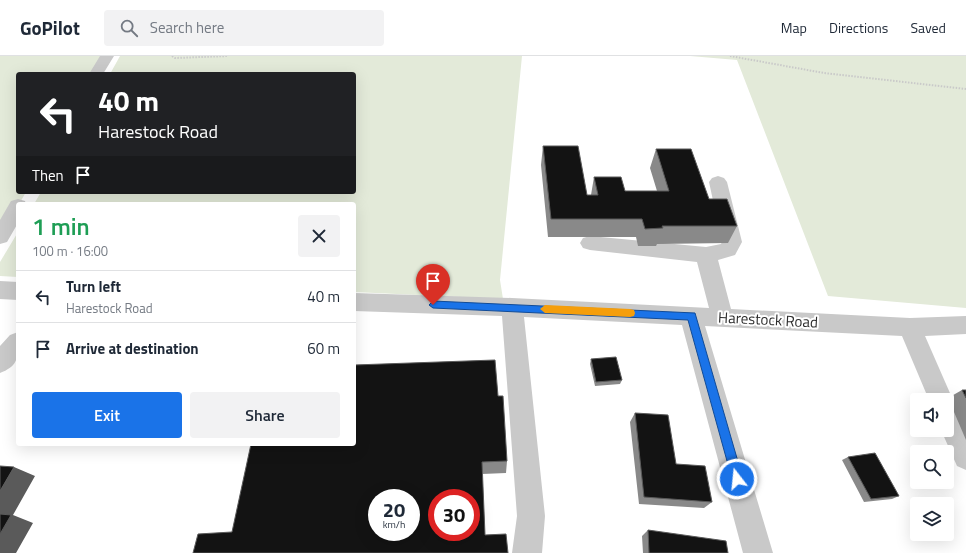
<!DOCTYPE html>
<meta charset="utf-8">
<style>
:root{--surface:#fff;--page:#f2f2f3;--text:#1f2937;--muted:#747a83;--line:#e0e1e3;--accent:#1a73e8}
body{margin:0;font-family:"Titillium Web",sans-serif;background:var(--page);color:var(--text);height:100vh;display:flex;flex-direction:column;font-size:15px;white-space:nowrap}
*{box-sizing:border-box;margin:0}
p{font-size:13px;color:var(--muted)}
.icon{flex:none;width:22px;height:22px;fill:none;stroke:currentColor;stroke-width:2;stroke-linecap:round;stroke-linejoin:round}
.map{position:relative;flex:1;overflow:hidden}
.side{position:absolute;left:16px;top:146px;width:340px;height:244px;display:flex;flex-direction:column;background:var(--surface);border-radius:4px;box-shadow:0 4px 16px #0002}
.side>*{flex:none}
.banner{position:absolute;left:16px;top:16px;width:340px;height:122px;border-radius:4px;box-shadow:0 4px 16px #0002;background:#202124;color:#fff;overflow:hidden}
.fabs{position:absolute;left:910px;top:337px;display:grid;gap:8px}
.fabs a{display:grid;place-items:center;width:44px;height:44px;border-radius:4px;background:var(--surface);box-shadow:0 4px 16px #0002;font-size:20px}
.speed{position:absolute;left:368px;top:433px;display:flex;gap:8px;font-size:20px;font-weight:700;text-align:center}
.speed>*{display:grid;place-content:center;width:52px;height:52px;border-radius:50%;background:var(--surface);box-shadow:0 4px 16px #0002;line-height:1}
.speed small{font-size:10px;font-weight:400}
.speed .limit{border:6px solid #d22;background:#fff;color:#111}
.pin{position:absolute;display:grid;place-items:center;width:34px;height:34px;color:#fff;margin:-41px -17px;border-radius:50% 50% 50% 0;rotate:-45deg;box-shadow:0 0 4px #0007}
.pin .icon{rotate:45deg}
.me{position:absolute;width:44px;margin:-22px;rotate:344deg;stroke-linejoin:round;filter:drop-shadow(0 0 3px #0008)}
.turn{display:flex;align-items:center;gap:14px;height:84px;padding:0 16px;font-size:18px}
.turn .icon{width:52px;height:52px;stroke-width:2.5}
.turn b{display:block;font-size:28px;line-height:34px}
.then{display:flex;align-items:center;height:38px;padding:0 16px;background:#0003;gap:8px;font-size:15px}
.round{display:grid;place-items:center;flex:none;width:42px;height:42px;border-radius:4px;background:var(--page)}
.head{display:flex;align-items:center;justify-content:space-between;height:68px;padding:0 16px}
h1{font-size:24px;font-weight:600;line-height:30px;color:#1e9e55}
.action{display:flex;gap:8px;margin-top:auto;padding:8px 16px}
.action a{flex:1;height:46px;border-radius:4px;background:var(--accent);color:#fff;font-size:16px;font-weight:600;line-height:46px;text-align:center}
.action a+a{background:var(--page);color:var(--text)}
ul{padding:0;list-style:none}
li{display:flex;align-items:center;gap:12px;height:52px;padding:0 16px;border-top:1px solid var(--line)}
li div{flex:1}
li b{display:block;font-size:15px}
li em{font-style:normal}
header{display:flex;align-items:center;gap:24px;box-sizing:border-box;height:56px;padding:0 20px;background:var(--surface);border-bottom:1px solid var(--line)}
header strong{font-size:19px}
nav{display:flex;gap:22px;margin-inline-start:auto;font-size:14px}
.search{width:280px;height:36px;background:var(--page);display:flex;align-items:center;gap:10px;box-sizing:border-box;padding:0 14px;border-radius:4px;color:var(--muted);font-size:15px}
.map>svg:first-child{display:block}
.green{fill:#e3ead9}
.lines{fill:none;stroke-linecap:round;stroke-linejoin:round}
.path{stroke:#c9c9c9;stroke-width:2;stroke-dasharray:1.5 1.5;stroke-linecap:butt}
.minor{fill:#c9c9c9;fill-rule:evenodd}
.wall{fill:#898989}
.shaded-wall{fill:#5a5a5a}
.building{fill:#131313;stroke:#5a5a5a;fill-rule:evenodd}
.route{fill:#1a73e8;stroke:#114b97}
.slow{fill:#f59e0b}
.labels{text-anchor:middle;stroke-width:4;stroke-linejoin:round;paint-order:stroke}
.street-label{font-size:15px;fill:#2c2c2c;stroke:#fff}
</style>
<header>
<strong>GoPilot</strong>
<div class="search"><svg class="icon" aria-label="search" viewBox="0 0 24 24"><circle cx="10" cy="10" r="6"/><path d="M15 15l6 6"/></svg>Search here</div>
<nav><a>Map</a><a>Directions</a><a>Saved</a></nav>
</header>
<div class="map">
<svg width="966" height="497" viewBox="0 0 966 497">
<rect width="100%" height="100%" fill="#fff"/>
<path class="green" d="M 0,0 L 106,0 L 95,18 L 18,18 L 18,136 L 26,136 L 0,181 Z
M 120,0 L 522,0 L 500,224 L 503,243 L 354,236 L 354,148 L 34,148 L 41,136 L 354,136 L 354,18 L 110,18 Z
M 690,0 L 966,0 L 966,252 L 828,240 L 737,4 Z
M 18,176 L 18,221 L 0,220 L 0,206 Z"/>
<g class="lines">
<path class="path" d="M 172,0 L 175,2 L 228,0
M 730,0 L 824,17 L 966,33"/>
<path class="minor" d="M 100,0 L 114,0 L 103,18 L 89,18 Z
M 718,120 L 724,122 L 727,126 L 742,186 L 735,199 L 718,204 L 731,253 L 910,262 L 966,260 L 966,278 L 925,280 L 953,344 L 952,347 L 956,349 L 966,371 L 966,414 L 957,410 L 941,374 L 947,374 L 947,344 L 929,344 L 902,280 L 705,270 L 773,497 L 743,497 L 682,269 L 524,261 L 545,460 L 542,497 L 512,497 L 517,460 L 502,260 L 354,255 L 354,237 L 512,242 L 709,252 L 697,206 L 590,194 L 583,192 L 580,187 L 583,182 L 590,180 L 706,191 L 721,188 L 722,186 L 709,126 L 712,122 Z
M 18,143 L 25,145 L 26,148 L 18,148 L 18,167 L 7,186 L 0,188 L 0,164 L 11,145 Z
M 0,225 L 18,226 L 18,244 L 0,243 Z
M 18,276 C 18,296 22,309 0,317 L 0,290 L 10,279 Z"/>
</g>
<path class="wall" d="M 543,90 L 587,139 L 591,139 L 594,121 L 625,135 L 657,135 L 650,112 L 656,93 L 737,170 L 728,187 L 657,188 L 656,190 L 638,190 L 636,181 L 548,181 L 541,109 Z
M 591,303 L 622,324 L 620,328 L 595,330 L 590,308 Z
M 962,334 L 966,334 L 966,384 L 948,342 Z
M 498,340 L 507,405 L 506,417 L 482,418 L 485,479 L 508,497 L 232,476 Z
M 635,357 L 676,408 L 712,446 L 704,452 L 639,448 L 630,366 Z
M 848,401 L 899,440 L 892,443 L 864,446 L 842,404 Z
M 648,474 L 728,497 L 643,497 L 642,480 Z"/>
<path class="shaded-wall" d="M 14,411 L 35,420 L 13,459 L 33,467 L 16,497 L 0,497 L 0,435 Z"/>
<path class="building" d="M 543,90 L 578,90 L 587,139 L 598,139 L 594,121 L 621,121 L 625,135 L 669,135 L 656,93 L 691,93 L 709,143 L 727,143 L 737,170 L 662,170 L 663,172 L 645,173 L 642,163 L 551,163 Z
M 616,301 L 622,324 L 596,326 L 591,303 Z
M 495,304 L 498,340 L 503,340 L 507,405 L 482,406 L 485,479 L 506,478 L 508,497 L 193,497 L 198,478 L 232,476 L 251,388 L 354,388 L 354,309 ZM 377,442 L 411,442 L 411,476 L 377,476 ZM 437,442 L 471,442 L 471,476 L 437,476 Z
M 962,334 L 966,334 L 966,342 Z
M 635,357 L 668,359 L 676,408 L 705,410 L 712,446 L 644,441 Z
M 875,397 L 899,440 L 871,443 L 848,401 Z
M 0,410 L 14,411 L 0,435 Z
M 0,458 L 11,459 L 0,478 Z
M 648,474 L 726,485 L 728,497 L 649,497 Z"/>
<path class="route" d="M 433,245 L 695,257 L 743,423 L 741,427 L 737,429 L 733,427 L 732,423 L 688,264 L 433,252 L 429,249 Z"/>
<path class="slow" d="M 545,249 L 630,253 L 634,254 L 635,257 L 634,260 L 630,261 L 545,257 L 540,253 Z"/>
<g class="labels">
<g class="street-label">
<text transform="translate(768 264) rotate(3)" y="5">Harestock Road</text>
</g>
</g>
</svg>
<div class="fabs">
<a><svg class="icon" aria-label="sound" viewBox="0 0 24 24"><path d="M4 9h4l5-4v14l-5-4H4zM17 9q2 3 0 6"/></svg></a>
<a><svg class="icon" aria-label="search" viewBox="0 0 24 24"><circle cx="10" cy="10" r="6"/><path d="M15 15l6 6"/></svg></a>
<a><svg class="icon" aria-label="layers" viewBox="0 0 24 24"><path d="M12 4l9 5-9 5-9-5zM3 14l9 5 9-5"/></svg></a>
</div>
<div class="speed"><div>20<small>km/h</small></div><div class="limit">30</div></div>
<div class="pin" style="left:433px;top:249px;background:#d93025"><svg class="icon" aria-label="arrive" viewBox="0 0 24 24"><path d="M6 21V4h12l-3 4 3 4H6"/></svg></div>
<svg class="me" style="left:737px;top:423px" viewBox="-20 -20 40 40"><circle r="17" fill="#1a73e8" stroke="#fff" stroke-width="3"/><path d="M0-11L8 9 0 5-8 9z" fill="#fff"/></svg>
<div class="banner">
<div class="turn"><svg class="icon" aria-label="left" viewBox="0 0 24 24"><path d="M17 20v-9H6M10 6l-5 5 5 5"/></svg><div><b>40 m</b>Harestock Road</div></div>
<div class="then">Then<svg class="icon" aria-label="arrive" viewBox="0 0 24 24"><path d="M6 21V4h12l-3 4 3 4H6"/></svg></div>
</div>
<section class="side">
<div class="head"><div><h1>1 min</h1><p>100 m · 16:00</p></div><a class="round"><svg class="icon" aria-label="close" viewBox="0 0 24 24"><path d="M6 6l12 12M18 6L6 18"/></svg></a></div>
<ul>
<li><svg class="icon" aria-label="left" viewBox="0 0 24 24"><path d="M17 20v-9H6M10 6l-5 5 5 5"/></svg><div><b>Turn left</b><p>Harestock Road</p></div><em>40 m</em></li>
<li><svg class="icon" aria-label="arrive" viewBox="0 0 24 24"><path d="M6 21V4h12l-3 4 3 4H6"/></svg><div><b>Arrive at destination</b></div><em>60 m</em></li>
</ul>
<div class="action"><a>Exit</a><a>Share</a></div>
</section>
</div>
